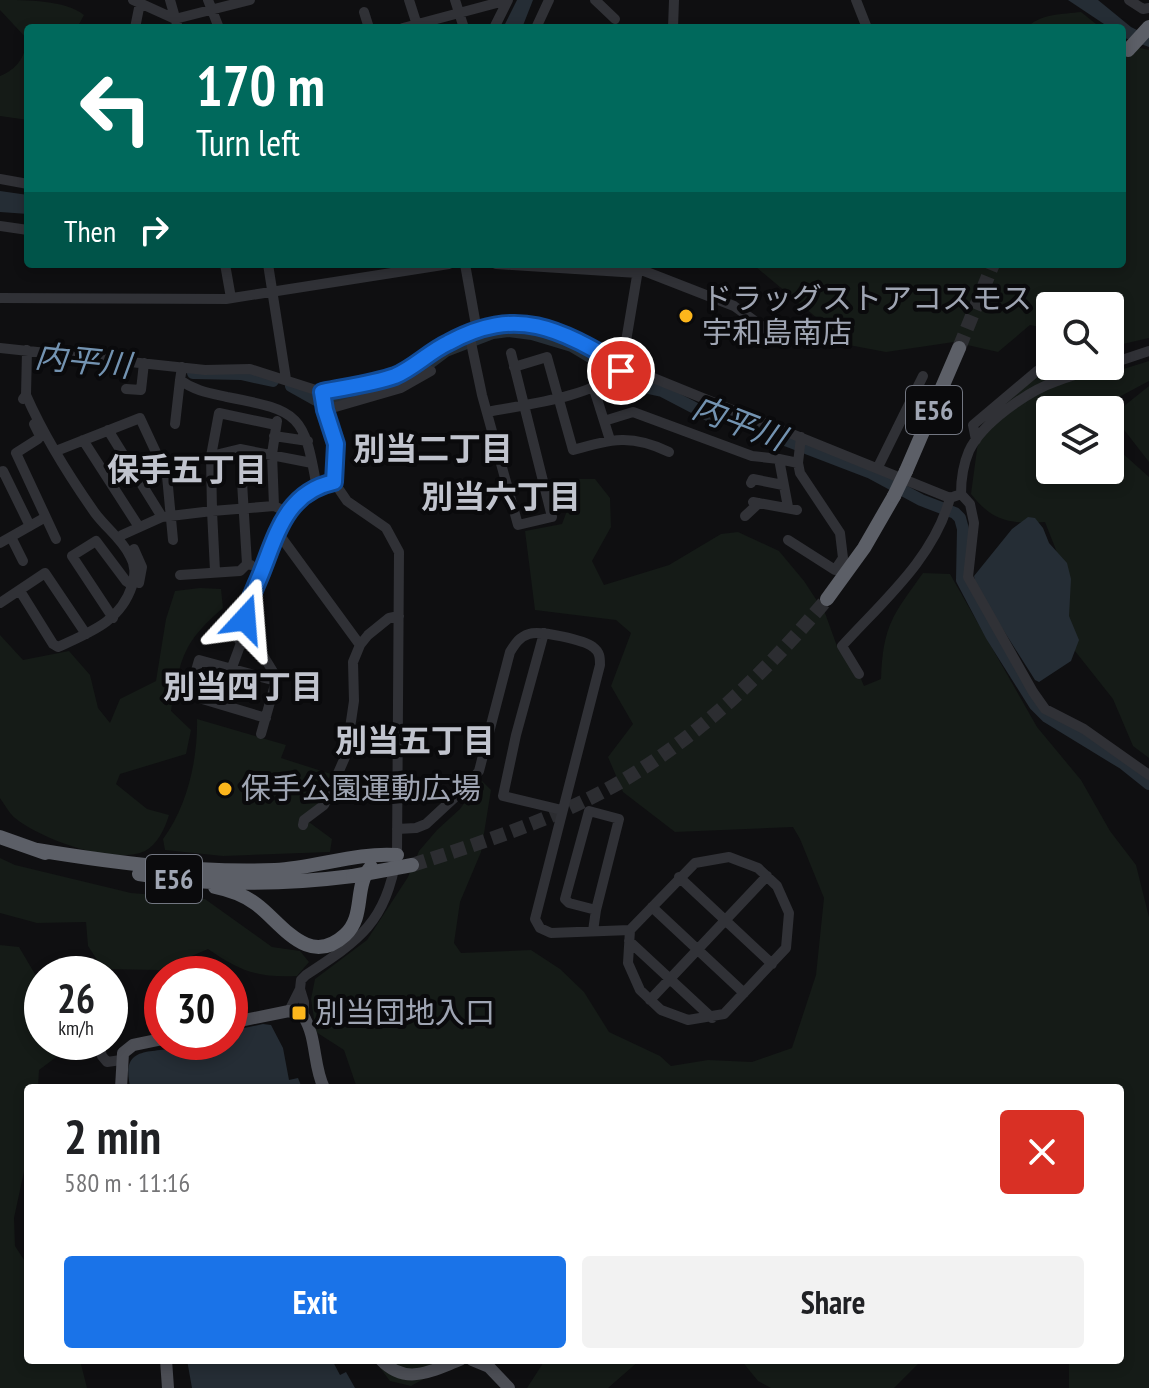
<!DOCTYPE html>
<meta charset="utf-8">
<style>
:root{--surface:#fff;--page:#f2f2f2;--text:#202124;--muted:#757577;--accent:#1a73e8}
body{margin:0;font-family:"PT Sans Narrow","Noto Sans JP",sans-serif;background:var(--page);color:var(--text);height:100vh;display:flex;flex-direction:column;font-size:30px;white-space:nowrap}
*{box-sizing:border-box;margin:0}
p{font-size:26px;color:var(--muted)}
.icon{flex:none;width:44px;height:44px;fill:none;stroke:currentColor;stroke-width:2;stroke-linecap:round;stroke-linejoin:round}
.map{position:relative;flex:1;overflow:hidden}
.sheet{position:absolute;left:24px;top:1084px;width:1100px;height:280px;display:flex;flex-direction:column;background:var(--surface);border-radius:8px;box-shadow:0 4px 12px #0003}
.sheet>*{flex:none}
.guide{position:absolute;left:24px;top:24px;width:1102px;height:244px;border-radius:8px;box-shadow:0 4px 12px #0003;background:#00695c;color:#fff;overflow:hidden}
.fabs{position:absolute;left:1036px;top:292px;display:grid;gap:16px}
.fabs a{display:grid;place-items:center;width:88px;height:88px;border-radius:8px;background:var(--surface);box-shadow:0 4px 12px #0003;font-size:40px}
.speed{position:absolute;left:24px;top:956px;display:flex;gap:16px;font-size:40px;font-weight:700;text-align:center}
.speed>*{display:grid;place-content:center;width:104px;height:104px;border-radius:50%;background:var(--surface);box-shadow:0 4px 12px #0003;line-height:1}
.speed small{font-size:20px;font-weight:400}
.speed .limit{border:12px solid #d22;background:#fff;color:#111}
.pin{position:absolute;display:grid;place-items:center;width:68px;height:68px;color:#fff;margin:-34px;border:4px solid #fff;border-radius:50%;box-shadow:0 2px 8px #0007}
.me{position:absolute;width:88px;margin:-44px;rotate:19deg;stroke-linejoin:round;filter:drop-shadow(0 0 6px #0008)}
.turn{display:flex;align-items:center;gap:28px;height:168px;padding:0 40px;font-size:36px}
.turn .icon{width:104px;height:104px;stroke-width:2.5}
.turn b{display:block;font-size:56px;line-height:68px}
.then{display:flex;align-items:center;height:76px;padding:0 40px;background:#0003;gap:16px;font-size:30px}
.round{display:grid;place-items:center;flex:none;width:84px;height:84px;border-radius:8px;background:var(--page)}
.overview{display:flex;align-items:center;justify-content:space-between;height:136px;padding:0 40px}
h1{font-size:48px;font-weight:700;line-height:60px}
.button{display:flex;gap:16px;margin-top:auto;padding:16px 40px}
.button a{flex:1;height:92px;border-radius:8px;background:var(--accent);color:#fff;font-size:32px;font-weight:700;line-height:92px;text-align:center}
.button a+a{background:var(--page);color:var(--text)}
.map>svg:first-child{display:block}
.green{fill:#151b17}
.water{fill:#252d35}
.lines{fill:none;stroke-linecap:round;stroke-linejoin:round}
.river{stroke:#252d35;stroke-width:12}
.highway-tunnel{stroke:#2c2d31;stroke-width:14;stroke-dasharray:14 7;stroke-linecap:butt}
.minor{stroke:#303136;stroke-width:10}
.major{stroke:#4c4e55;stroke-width:12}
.highway{stroke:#5c5f67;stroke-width:14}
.highway-bridge{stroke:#5c5f67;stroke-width:14}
.route-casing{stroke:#114b97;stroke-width:20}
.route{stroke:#1a73e8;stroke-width:14}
.poi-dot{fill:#fcb61c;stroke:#0a0a0c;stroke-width:3}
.labels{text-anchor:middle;stroke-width:8;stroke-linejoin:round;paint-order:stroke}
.shield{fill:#0a0a0c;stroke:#727681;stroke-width:2}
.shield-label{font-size:28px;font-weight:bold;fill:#9fa5b3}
.poi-label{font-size:30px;fill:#9fa5b3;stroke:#0a0a0c;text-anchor:start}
.water-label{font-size:32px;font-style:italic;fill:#7393b1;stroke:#0a0a0c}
.neighbourhood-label{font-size:32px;font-weight:bold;fill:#c1c4ce;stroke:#0a0a0c}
</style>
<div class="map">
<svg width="1149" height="1388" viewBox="0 0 1149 1388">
<rect width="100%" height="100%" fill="#0f0f11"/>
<path class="green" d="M 0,0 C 27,0 65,0 84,15 L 77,28 L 28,28 L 28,40 L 0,10 Z
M 1081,12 L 1101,28 L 1027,28 C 1038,14 1064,14 1081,12 Z
M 28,41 L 28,120 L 0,116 L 0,76 C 17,69 23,59 28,41 Z
M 1122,44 L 1149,50 L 1149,338 L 1110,347 L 1110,306 L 1050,306 L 1050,329 L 1030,325 L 998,352 L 954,342 L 886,352 L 838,343 L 817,318 L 756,267 L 742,264 L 1122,264 Z
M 1149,361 L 1149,381 L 1106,404 L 1104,410 L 1050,410 L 1050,470 L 1110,470 L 1110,442 L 1149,477 L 1149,758 L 1133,746 L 1113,699 L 1071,646 L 1056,550 L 1045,522 C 1010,524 993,522 971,494 L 980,427 L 1014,387 L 1044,370 L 1088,380 Z
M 1149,386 L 1149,462 L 1118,422 L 1119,410 Z
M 579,479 L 595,479 L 610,498 L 611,527 L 592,561 L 604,585 L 669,565 L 721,534 L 738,532 L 779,551 L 804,581 L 825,613 L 838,649 L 858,672 L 864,686 L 881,679 C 883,625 893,615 923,573 L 950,574 L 1037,727 L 1081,780 L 1110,831 L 1136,865 L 1149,917 L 1149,1388 L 1069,1388 L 1069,1360 L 1120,1360 L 1120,1088 L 357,1088 L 344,1050 L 316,1032 L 311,999 L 315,979 L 367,940 L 408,877 L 419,851 L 437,830 L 460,809 L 481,780 L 491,790 L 481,852 L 460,902 L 454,943 L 461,953 L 531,950 L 560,969 L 584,992 L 609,1032 L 660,1056 L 671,1066 L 708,1060 L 752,1062 L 792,1048 L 816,975 L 824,898 L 800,839 L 793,827 L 675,832 L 623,792 L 608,757 L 633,724 L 611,686 L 631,633 L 616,620 L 535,610 L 525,531 L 562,524 Z
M 200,588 L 221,589 L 223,608 C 181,644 181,659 171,711 L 191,730 L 186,754 L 120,774 L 116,784 L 147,809 L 169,815 C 165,828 158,844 145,851 C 113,866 41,839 15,818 C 9,813 5,805 0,798 L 0,635 L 23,660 L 69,651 L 90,675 L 98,708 L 110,723 L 120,699 L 156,681 L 166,619 L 175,591 Z
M 197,719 L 286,745 L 281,758 L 331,774 L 318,804 L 302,817 L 332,839 L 330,852 L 223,856 L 165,850 L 163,839 C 187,807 198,759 197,719 Z
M 0,858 L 15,865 L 131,893 L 205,899 L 272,947 L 300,951 L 309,962 L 297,976 C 257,978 240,971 208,949 L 159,970 L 103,969 L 88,946 L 86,922 L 37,923 L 0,913 Z
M 0,945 L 19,947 L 42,986 L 42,1042 L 62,1042 L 63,1052 L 39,1070 L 38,1088 L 28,1088 L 28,1153 L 14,1218 L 15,1246 L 28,1266 L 28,1360 L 80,1360 L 87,1388 L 0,1388 Z
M 374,1360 L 458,1360 L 411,1386 L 390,1381 Z
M 545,1360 L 640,1360 L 608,1388 L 527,1388 Z
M 741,1360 L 922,1360 L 894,1388 L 771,1388 L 758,1381 Z"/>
<path class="water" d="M 517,0 L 533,0 L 522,28 L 503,28 Z
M 1068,0 L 1098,0 L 1131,27 L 1149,36 L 1149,47 L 1122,37 L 1122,28 L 1110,28 Z
M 0,191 L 28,195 L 28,214 L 0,212 Z
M 1028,517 L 1035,518 L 1043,528 L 1049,543 L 1067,563 L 1071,579 L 1069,616 L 1079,640 L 1071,661 L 1039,682 L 1035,680 L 976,587 L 974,576 L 1012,529 Z
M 263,1024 L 271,1025 L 283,1048 L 289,1080 L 298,1078 L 302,1088 L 130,1086 C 119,1037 164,1059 189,1042 L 230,1042 L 230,1031 Z
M 187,1360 L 332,1360 L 340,1375 L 346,1372 L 355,1388 L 192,1388 Z"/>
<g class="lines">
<path class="river" d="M 193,373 L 241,374 L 273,381
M 291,386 L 316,400 L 338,398 L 397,383 L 414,375 L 446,351 L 493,333 L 508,331 L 532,334 L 572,346 L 639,386 L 662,391 L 708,415 L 725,417 L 871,473 L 921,500 L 955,513 L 960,518 L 963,529 L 962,580 L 991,635 L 1035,705 L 1047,717 L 1124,764 L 1149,784"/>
<path class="highway-tunnel" d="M 959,348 L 993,264
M 412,865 C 484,842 556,819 622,781 C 702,734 768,670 827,599"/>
<path class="minor" d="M 133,0 L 175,19 L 250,0
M 170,0 L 178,28
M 208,0 L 219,28
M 409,0 L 418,28
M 455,0 L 464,28
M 595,0 L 615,19
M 856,0 L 867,28
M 1129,0 L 1143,9 L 1149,8
M 364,12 L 369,28
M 135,28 L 140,3
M 403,28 L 508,0
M 494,28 L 508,0
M 536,28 L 549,0
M 673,28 L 674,0
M 0,179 L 28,184
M 0,226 L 28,230
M 225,264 L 231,298
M 268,264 L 286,379
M 465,264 L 477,331
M 496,264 L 638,273
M 639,269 L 734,306 L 777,337
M 0,298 L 226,299 L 449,264
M 469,333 L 482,395 L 518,525 L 552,517 L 511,353
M 0,348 L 205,370 L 250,369 L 322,392 L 394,376 L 456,338 L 492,325 L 516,322 L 579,341 L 636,371 L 950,498 L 961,494
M 1110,364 L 1149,351
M 1061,366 L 1083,366
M 1105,366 C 1089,371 1073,375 1057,381 C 1028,391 982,423 969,451 C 963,465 961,479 961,494 L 970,504 L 974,523 L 968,577 L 1033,692 L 1045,709 L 1084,729 L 1149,775
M 182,367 L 180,380 C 195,391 209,393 227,397 C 301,411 304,415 317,488
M 514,367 L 547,357 L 573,450 C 613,439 631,434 669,452
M 593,386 L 610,440
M 126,389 L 141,390 L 144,363
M 23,399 L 26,395 L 27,350
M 325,410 L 401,388 L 431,371
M 487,412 C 528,404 588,398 621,371 L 639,264
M 604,421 L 633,412 L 752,456 L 779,459 L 788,507
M 34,424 L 40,436 L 38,439 L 16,453 L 56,539
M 175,424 L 180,380
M 108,430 L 162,517
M 274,436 L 308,441
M 83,440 L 139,527
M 976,440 L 973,425 L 1037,371 L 1050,365
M 240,449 L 211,456 L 212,511 L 274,506 L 287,512
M 56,451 L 140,418 L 167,476 L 173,540
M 211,456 L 219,413 L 276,425
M 779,459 L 798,463 L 801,437
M 878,467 L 923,376
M 0,472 L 3,471 L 30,526
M 751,483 L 753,479 L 783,485
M 753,502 L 797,510
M 274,506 L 272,454 L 277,421
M 745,516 L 759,503
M 122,535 L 162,517 L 212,511 L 215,571
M 274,536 L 281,537 L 360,645
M 11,537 L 23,561
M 788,540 L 835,570 L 843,558 L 840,533 L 800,473 L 798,463
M 0,543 L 44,518
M 134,549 L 142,567 L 139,583
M 247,564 L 240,449 L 312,463
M 180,575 L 240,571 L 247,564 L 251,565
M 20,591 L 53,644 L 58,647 C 90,632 120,622 132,586 C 135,575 136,566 130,556 C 122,539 106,528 95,513 C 69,476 44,436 26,395
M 0,603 L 45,573 L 86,634
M 113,618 L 72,556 L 96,541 L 126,581 L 132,585
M 218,629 L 235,634 L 241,643 L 231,670
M 544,633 L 516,735 L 503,796 L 562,810
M 859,674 L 842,646 C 883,601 934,558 950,498
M 266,718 L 189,695 L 199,660 L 276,681
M 261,734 L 276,681 L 275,675 L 247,629 L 245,619 L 279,524 C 292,505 311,487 334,482
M 303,825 L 304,820 L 324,805 L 346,755 L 354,701 L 353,662 L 360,645 L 368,635 L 389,618 L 399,616
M 397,829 L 416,828 L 426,824 L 467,786 L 479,771 L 510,652 C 515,644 519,637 529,634 C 540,630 584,640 593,647 C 600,652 600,658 600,665 L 535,919 L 540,928 L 551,933 L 630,930
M 729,857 L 758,868 L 777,886 L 789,913 L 786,948 L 724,1014 L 688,1020 L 661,1010 L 640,990 L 628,963 L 630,930 L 695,863 Z
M 679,877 L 772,964
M 652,907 L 744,993
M 593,931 L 596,910 L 619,819 L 589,811 L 565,899 L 569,903 L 596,910
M 629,941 L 712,1018
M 300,989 L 301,980 L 306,975 C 361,939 385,923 397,855 L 399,552 L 386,528 L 347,501 L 334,482 L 336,444 L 325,410 L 322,392
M 650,1000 L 767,876
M 289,1011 L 300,989 L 304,1002 L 304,1017
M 99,1042 L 102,1056 L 107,1062 L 121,1060"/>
<path class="major" d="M 230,1023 L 289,1011 L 304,1017 C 317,1038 313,1066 324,1088
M 121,1088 L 123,1053 L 133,1045 L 162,1039
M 166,1360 L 168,1388
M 381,1360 C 406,1386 431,1371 460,1360
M 472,1360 L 489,1367 L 509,1388"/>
<path class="highway" d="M 1128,50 L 1149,27
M 906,471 L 959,348
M 827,599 L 864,548 L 894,496
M 0,837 L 45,853
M 37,850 C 116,863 195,873 275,870 C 316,868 356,852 397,855
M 139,874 C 210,886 282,885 353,876
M 215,887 C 230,890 244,895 256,904 C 281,922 308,969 345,935 C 366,916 353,886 371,867"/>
<path class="highway-bridge" d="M 894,496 L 906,471
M 353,876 L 412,865"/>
</g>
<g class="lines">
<g class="route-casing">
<path id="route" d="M 245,619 C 247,602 256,587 262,571 C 277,533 287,492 334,482 L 336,444 L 325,410 L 322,392 C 346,387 372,384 395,376 C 414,368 429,352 448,343 C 517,305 559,329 621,365 L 621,371"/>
</g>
<use href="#route" class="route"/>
</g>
<g class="poi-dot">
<circle cx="686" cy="316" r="8"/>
<circle cx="225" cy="789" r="8"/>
<rect x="291" y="1005" width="16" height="16" rx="4"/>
</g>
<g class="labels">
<g class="shield">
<rect x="906" y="386" width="56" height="48" rx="6"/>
<rect x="146" y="855" width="56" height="48" rx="6"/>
</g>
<g class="shield-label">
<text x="934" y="420">E56</text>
<text x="174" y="889">E56</text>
</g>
<g class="poi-label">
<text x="702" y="309">ドラッグストアコスモス<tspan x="702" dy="34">宇和島南店</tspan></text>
<text x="241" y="799">保手公園運動広場</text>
<text x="315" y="1023">別当団地入口</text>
</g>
<g class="water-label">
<text transform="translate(83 361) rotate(6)" y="11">内平川</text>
<text transform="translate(739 423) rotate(21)" y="11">内平川</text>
</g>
<g class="neighbourhood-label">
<text x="433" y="460">別当二丁目</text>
<text x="187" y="481">保手五丁目</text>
<text x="501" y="508">別当六丁目</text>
<text x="243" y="698">別当四丁目</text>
<text x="415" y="752">別当五丁目</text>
</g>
</g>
</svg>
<div class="fabs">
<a><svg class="icon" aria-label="search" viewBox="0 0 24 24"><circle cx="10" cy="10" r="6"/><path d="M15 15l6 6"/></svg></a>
<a><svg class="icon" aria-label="layers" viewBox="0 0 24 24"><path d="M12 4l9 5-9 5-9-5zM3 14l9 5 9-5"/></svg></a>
</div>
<div class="speed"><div>26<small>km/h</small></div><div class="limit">30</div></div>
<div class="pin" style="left:621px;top:371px;background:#d93025"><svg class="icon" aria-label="arrive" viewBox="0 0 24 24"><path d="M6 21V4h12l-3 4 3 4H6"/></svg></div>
<svg class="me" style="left:245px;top:619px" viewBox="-20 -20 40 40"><path d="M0-17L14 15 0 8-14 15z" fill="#1a73e8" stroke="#fff" stroke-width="4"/></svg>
<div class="guide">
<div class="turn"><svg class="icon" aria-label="left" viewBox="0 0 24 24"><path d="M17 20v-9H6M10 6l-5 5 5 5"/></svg><div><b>170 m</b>Turn left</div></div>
<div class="then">Then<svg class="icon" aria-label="right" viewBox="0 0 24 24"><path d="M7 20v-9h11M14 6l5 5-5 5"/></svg></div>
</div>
<section class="sheet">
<div class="overview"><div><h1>2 min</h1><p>580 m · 11:16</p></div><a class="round" style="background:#d93025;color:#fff"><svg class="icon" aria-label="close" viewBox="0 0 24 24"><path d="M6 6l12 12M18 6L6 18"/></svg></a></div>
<div class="button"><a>Exit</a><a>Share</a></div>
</section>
</div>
